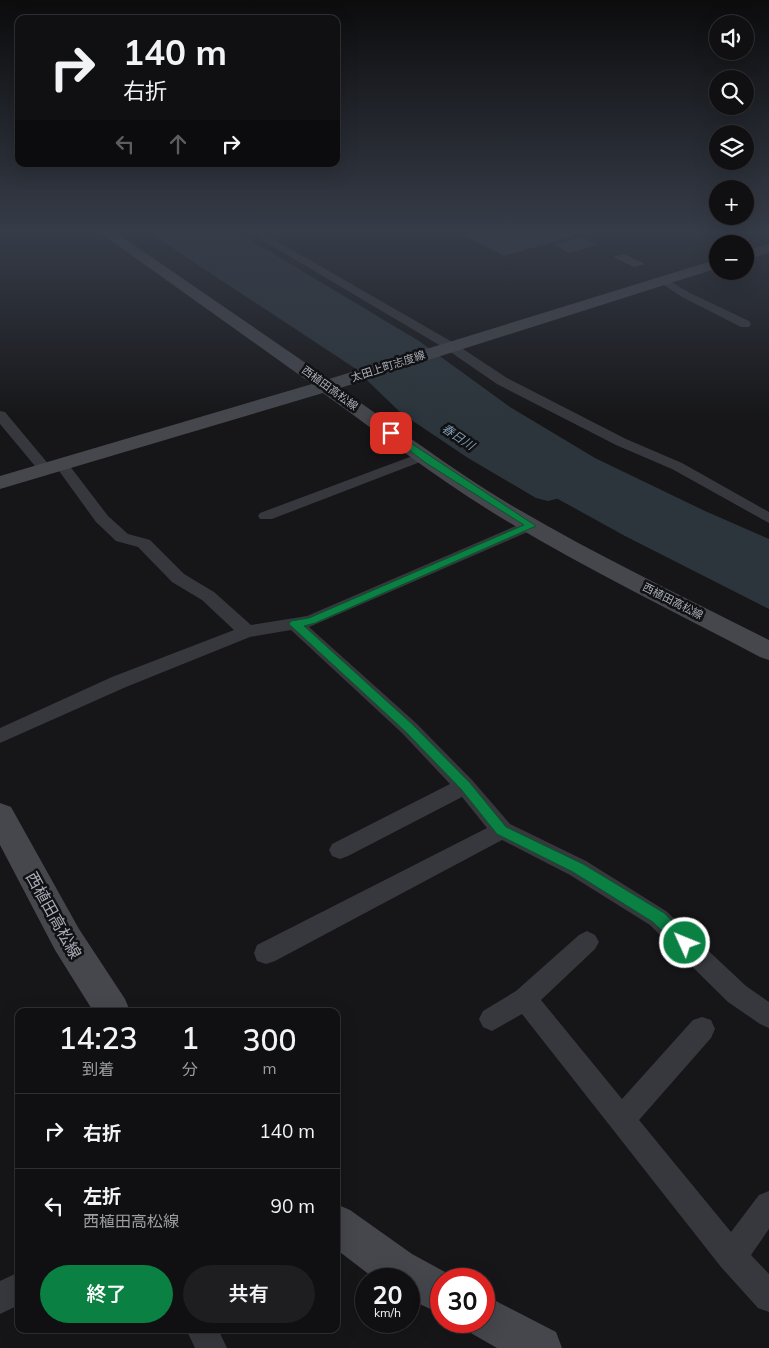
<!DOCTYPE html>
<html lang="ja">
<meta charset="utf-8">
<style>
:root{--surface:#101012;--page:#1e1e20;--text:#f1f3f6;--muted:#9c9d9f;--line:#303032;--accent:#0b8043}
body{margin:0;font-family:Mulish,"Noto Sans JP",sans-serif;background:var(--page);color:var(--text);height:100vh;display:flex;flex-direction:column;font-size:19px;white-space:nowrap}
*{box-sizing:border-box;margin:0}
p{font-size:16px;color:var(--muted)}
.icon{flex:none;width:28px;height:28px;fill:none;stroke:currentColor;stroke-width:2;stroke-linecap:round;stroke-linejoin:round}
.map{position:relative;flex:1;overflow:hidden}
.details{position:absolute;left:15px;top:1008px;width:325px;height:325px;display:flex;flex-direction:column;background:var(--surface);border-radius:10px;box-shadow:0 5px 20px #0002,0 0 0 1px var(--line)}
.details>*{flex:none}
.banner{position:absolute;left:15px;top:15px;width:325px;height:152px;border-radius:10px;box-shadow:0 5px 20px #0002,0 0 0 1px var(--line);background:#101012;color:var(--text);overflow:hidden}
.tools{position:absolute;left:709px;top:15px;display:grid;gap:10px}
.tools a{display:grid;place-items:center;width:45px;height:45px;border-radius:50%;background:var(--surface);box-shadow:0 5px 20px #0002,0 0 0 1px var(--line);font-size:25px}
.speed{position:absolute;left:355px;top:1268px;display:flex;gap:10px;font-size:25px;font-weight:700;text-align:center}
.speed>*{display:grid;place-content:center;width:65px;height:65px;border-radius:50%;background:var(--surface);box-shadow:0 5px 20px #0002,0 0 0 1px var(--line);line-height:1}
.speed small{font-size:12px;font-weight:400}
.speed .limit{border:8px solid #d22;background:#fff;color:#111}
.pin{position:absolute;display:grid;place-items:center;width:42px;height:42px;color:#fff;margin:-21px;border-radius:10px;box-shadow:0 2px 8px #0006}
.me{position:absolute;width:55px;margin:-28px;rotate:314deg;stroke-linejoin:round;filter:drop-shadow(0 0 4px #0008)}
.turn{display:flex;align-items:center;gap:18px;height:105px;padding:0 25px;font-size:22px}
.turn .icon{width:65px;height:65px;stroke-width:2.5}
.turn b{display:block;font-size:35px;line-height:42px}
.lanes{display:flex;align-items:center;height:48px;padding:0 25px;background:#0003;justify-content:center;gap:25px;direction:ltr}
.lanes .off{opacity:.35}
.eta{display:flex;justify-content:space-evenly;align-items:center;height:85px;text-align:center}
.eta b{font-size:30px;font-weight:600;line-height:35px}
.button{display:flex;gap:10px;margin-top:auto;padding:10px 25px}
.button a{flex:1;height:58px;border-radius:30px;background:var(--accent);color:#fff;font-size:20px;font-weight:600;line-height:58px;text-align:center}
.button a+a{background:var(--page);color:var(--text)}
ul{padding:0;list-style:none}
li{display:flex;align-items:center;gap:15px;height:75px;padding:0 25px;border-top:1px solid var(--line)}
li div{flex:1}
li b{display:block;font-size:19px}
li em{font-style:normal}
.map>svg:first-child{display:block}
.water{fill:#2c353c}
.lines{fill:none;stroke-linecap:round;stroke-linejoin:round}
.river{fill:#2c353c;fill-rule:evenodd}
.building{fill:#404145}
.minor{fill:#37383d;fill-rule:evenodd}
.secondary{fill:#45474d;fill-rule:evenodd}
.route{fill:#0b8043;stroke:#07532c}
.labels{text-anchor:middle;stroke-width:5;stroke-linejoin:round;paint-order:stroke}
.far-street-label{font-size:11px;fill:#a8adb8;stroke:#111113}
.far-water-label{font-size:12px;font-style:italic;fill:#7f9bb3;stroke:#111113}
.near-street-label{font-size:16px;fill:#a8adb8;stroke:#111113}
</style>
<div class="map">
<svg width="769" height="1348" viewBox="0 0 769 1348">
<rect width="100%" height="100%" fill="#161618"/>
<path class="water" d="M 148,232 L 237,232 L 419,341 L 510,407 L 595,458 L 705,511 L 769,539 L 769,609 L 625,536 L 529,483 Z"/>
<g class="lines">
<path class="river" d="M 363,353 L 373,356 L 423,399 L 492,444 L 560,484 L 565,491 L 560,498 L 548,501 L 536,498 L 468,458 L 401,413 L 348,362 L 353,356 Z"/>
</g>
<path class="building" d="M 458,232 L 577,232 L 581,234 L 504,256 Z
M 582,237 L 597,245 L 569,253 L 554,245 Z
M 624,254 L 645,264 L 634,267 L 613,257 Z"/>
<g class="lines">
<path class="minor" d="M 266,235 L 454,343 L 507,378 L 626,439 L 682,463 L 769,512 L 769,523 L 672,469 L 616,445 L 497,384 L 446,349 L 262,240 L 261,238 Z
M 663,277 L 690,293 L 749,321 L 751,324 L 749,327 L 741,327 L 682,297 L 659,282 L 657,280 Z
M 0,411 L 5,412 L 50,466 L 52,469 L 50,472 L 40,472 L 0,424 Z
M 423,452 L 428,453 L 430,456 L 428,459 L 272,519 L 260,519 L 258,516 L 260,513 Z
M 61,460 L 66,461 L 108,516 L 128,534 L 150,540 L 184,574 L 214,592 L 251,625 L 307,616 L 525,522 L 537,522 L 539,525 L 537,528 L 309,627 L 416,723 L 472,780 L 510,824 L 586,861 L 666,911 L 746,986 L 769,1002 L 769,1028 L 760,1024 L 728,1002 L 650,925 L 570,875 L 502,840 L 275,961 L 266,964 L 257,961 L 254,953 L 257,945 L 487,828 L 462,797 L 348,856 L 340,859 L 332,856 L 329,850 L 332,844 L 450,784 L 402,733 L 291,630 L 250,637 L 126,687 L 0,743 L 0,728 L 112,677 L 234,630 L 202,600 L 172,582 L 138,547 L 116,541 L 96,522 L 54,464 L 56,461 Z
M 587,931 L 595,935 L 599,942 L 595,949 L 541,1000 L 622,1099 L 693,1020 L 702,1017 L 711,1020 L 715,1029 L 711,1038 L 639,1120 L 731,1232 L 759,1195 L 769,1191 L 769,1229 L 751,1255 L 769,1274 L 769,1312 L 758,1308 L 721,1267 L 522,1014 L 492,1031 L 483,1027 L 479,1019 L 483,1011 L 516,991 L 579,935 Z
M 19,1272 L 19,1305 L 0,1314 L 0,1281 Z
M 186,1329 L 218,1329 L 227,1348 L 195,1348 Z"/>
<path class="secondary" d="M 99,232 L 115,232 L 329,379 L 718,259 L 718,268 L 340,388 C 398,429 455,472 516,508 C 598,556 684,597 769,640 L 769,660 L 760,657 C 673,611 584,568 500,517 C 438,479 381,435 323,393 L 0,489 L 0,476 L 312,384 Z
M 769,244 L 769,253 L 745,260 L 745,250 Z
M 0,803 L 11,807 L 79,929 L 125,999 L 130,1011 L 93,1011 L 55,950 L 0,845 Z
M 336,1204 L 350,1210 L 412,1254 L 456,1278 L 441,1279 L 441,1314 L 409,1299 L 409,1279 L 375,1279 L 336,1249 Z
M 484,1295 L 556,1332 L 562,1348 L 497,1348 L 469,1332 L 464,1321 L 484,1321 Z"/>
</g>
<linearGradient id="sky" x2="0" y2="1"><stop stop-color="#0c0c0d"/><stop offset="0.55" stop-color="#363c48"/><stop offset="1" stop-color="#363c48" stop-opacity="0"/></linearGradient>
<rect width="769" height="421" fill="url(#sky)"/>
<path class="route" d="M 391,430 L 536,526 L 315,623 L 304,626 L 413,725 L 470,783 L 506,827 L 583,864 L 664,913 L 690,939 L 692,943 L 690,948 L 685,950 L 680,948 L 653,922 L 573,872 L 497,834 L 461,789 L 405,731 L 289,624 L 291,621 L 309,618 L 524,525 L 426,463 L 388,434 L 388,431 Z"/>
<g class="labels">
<g class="far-street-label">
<text transform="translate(388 366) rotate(-18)" y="4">太田上町志度線</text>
<text transform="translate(330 388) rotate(36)" y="4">西植田高松線</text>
<text transform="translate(673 601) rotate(27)" y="4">西植田高松線</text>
</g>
<g class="far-water-label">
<text transform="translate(458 437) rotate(34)" y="4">春日川</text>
</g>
<g class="near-street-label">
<text transform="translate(54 915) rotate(61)" y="6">西植田高松線</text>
</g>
</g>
</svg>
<div class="tools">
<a><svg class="icon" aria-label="sound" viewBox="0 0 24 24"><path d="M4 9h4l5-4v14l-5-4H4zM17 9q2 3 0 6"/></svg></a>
<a><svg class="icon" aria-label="search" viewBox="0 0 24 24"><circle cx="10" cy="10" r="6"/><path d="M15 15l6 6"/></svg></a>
<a><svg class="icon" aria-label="layers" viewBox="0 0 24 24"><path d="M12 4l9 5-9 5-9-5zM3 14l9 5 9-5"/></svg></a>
<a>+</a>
<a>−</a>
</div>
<div class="speed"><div>20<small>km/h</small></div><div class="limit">30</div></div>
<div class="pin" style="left:391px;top:433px;background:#d93025"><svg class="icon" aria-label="arrive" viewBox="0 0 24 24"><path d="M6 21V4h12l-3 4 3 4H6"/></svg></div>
<svg class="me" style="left:685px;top:943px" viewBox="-20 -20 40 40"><circle r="17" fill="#0b8043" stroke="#fff" stroke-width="3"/><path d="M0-11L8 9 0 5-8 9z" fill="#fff"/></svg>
<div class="banner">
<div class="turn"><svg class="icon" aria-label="right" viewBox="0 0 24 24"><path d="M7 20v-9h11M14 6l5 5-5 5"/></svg><div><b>140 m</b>右折</div></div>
<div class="lanes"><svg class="icon off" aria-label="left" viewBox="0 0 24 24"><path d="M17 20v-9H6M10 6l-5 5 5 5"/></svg><svg class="icon off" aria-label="ahead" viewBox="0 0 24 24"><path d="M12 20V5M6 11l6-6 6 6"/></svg><svg class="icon" aria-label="right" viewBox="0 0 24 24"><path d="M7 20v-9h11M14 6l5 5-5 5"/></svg></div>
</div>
<section class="details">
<div class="eta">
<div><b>14:23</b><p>到着</p></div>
<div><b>1</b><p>分</p></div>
<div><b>300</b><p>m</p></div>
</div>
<ul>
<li><svg class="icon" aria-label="right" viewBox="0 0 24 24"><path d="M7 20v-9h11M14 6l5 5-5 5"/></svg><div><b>右折</b></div><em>140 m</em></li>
<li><svg class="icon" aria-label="left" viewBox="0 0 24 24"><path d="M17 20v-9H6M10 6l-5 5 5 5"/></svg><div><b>左折</b><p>西植田高松線</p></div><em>90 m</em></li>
</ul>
<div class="button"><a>終了</a><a>共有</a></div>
</section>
</div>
